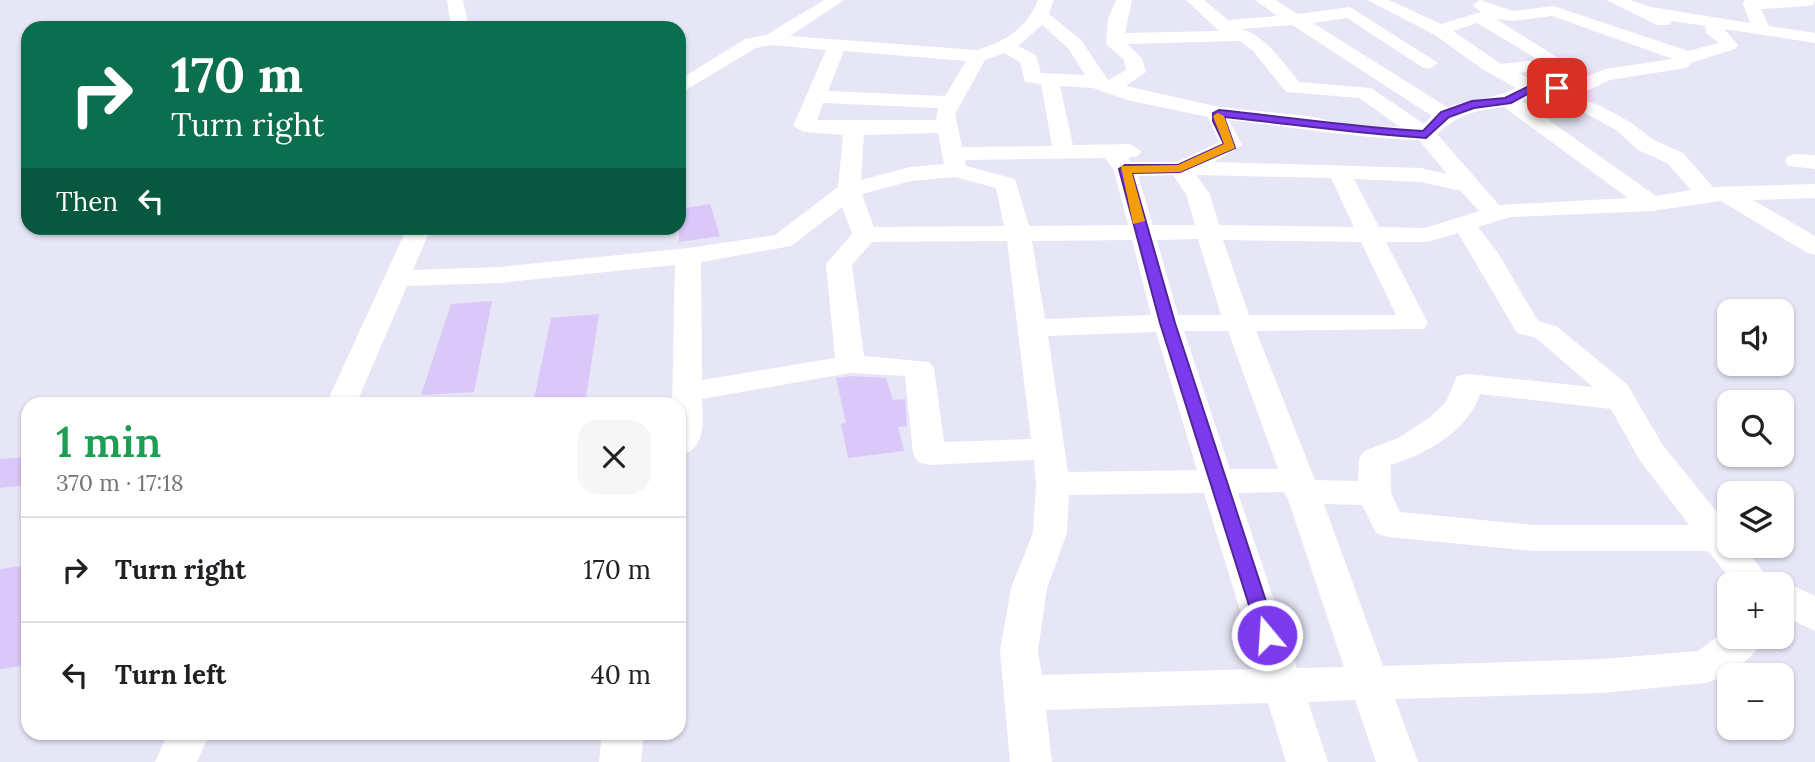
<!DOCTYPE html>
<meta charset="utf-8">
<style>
:root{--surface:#fff;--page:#f6f6f6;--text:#202124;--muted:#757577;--line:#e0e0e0}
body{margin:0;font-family:Lora,serif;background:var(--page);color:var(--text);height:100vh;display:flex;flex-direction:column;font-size:26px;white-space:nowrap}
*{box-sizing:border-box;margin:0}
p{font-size:23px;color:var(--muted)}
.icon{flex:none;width:38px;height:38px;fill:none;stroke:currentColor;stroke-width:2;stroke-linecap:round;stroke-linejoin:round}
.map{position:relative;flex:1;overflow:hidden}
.sheet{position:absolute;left:21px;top:397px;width:665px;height:343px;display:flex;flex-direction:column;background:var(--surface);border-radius:21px;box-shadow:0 2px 5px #0004}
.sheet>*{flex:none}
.guide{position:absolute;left:21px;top:21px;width:665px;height:214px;border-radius:21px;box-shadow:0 2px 5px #0004;background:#0b6e4f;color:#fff;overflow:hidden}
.controls{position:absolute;left:1717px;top:299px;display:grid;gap:14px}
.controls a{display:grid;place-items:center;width:77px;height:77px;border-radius:14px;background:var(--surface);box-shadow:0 2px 5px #0004;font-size:35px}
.pin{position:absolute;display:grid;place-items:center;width:60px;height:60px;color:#fff;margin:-30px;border-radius:14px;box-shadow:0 4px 10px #0006}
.me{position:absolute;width:77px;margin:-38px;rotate:342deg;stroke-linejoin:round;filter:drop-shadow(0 0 5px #0008)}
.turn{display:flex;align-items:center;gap:24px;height:147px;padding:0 35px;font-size:32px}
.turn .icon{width:91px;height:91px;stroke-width:2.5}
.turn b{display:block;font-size:49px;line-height:60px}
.then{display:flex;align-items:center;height:66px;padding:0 35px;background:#0003;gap:14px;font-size:26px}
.round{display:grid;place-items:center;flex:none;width:74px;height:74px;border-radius:21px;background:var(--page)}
.headline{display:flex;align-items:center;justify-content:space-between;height:119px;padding:0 35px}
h1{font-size:42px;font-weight:600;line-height:52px;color:#1e9e55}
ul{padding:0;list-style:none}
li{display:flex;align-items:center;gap:21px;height:105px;padding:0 35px;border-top:2px solid var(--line)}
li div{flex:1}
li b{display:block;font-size:26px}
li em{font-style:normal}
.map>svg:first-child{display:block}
.building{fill:#dac8f9}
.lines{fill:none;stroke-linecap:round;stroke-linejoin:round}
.minor{fill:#fff;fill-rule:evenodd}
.route{fill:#7c3aed;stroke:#51269a;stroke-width:2}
.slow{fill:#f59e0b}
</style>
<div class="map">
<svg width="1815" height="762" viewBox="0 0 1815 762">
<rect width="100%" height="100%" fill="#e6e6f6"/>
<path class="building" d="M 710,204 L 720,236 L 679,242 L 679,209 Z
M 492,301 L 474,392 L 421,395 L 451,304 Z
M 599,314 L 585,404 L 533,404 L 551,318 Z
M 853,376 L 886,378 L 893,400 L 905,399 L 907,426 L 898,427 L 904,451 L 848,458 L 841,424 L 846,423 L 836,378 Z
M 28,457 L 28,485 L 0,488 L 0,459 Z
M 28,565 L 28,665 L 0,669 L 0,569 Z"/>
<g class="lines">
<path class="minor" d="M 447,0 L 463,0 L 469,28 L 451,28 Z
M 824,0 L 844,0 L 790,36 L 977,50 C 1005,42 1027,28 1038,0 L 1054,0 L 1049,14 L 1081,40 L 1108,80 L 1126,70 L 1124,60 L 1106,44 L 1108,19 L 1116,0 L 1132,0 L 1125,33 L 1219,31 L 1186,0 L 1204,0 L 1228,20 L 1277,16 L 1255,0 L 1275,0 L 1298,14 L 1350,7 L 1438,63 L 1429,69 L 1422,67 L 1347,18 L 1313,23 L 1447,107 C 1470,99 1495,99 1516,88 L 1482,69 L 1435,35 L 1367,0 L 1389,0 L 1441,24 L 1481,12 L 1472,5 L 1480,0 L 1513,11 L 1553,6 L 1688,51 L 1719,43 L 1706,33 L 1705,26 L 1672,21 L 1669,25 L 1657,25 L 1606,0 L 1630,0 L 1651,7 L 1750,23 L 1743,4 L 1745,0 L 1815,0 L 1813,5 L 1807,6 L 1761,9 L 1769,26 L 1815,33 L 1815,43 L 1724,29 L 1738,45 L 1735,49 L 1691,63 L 1686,68 L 1610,80 L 1589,90 L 1564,93 L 1601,106 L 1630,122 L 1654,140 L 1683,153 L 1713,187 L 1815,184 L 1815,198 L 1753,200 L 1815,236 L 1815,255 L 1806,252 L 1721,201 L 1652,211 L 1510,217 L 1478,227 L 1498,253 L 1538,321 L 1556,326 L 1627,384 L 1662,444 L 1729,527 L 1729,546 L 1744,546 L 1772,584 L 1734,584 L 1708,551 L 1534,551 L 1388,537 L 1376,533 L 1362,505 L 1324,504 L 1383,666 L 1602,659 L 1698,651 L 1729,628 L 1729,637 L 1765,637 C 1755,658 1728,676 1706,683 L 1602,693 L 1395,699 L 1418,762 L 1376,762 L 1355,700 L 1308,702 L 1328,762 L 1286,762 L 1268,703 L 1046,710 L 1052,762 L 1010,762 L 1000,651 L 1011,588 L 1033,533 L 1036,484 L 1034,460 L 929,465 L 918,462 L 913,454 L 905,376 L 850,373 L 702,399 C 703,423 707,448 679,456 L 679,404 L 672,404 L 675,265 L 499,283 L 407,286 L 356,404 L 326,404 L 407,228 L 431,228 L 413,270 L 499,267 L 688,248 L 775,235 L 838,187 L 843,135 L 804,132 L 793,126 L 826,50 L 771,45 L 756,48 L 679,94 L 679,80 L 745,39 L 766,35 ZM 1552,16 L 1673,59 L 1605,69 L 1578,80 L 1535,82 L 1519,73 L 1558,68 L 1563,61 L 1496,19 L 1513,21 ZM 1477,23 L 1539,60 L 1501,64 L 1453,31 ZM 1042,25 L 1068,48 L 1085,75 L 1041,73 L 1036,55 L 1018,46 ZM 1292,25 L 1432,116 L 1424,124 L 1371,88 L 1299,82 C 1283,63 1267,37 1242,29 ZM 1240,41 L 1253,51 L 1286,92 L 1359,98 L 1400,127 L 1351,125 L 1308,116 L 1219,107 L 1126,86 L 1146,72 L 1142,58 L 1127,44 ZM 844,51 L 966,61 L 945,96 L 828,91 ZM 1004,53 L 1020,62 L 1025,82 L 1041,84 L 1052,146 L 962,147 L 955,114 L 985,60 ZM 1060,86 L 1093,88 L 1127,100 L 1208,117 L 1219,142 L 1177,162 L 1131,162 L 1128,158 L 1138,156 L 1141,151 L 1130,144 L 1073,145 ZM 1532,95 L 1587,114 L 1616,130 L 1638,150 L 1667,163 L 1691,190 L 1656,196 L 1522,101 ZM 823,103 L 938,108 L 936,120 L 817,120 ZM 1504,107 L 1628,198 L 1499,205 L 1437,134 C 1457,115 1476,110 1504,107 ZM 1229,120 C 1292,127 1355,138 1419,140 L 1447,174 L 1421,168 L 1214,162 L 1242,145 ZM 938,133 L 944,164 L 910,167 L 861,180 L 864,135 ZM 1105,158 L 1114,170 L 1128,225 L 1029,226 L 1015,179 L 966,166 L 965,160 ZM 1173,175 L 1186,194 L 1195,225 L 1153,225 L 1138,176 ZM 1196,175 L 1331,178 L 1354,227 L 1219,225 L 1210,194 ZM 955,177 L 996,188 L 1004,226 L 874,227 L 862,194 L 911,181 ZM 1354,179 L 1421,182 L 1461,191 L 1479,211 L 1425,228 L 1379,227 ZM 842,207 L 852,234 L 826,264 L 835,358 L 702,380 L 701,262 L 791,246 ZM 1458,233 L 1517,333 L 1536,338 L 1593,387 L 1468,374 L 1457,376 L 1446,402 L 1429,418 L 1398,438 L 1364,451 L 1359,459 L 1358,481 L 1315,480 L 1256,331 L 1424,329 L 1428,323 L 1386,242 L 1427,242 ZM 1198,239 L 1221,315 L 1178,315 L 1157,240 ZM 1132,240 L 1151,315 L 1045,319 L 1032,241 ZM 1223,240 L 1361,242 L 1396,315 L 1249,315 ZM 1007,241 L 1031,439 L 944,442 L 934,368 L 929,362 L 864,356 L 852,265 L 872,242 ZM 1184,331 L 1228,331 L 1278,469 L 1230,469 ZM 1156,332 L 1197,470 L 1068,472 L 1048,336 ZM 1480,394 L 1611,409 L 1639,459 L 1689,525 L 1534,525 L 1400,512 L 1391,493 L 1391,465 C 1426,454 1468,431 1480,394 ZM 1284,492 L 1288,499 L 1344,667 L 1297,668 L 1238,493 ZM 1204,493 L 1258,669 L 1042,675 L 1038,651 L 1047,588 L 1067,533 L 1069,495 Z
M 1796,154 L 1815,155 L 1815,169 L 1788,166 L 1785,161 L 1788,156 Z
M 1794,586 L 1815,596 L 1815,631 L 1794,621 L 1782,625 L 1782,590 Z
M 168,733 L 210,733 L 197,762 L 155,762 Z
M 602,733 L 644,733 L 641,762 L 599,762 Z"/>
</g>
<path class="route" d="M 1531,85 L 1557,85 L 1562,88 L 1557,91 L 1533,91 L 1511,103 L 1474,108 L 1449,117 L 1426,138 C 1358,134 1292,124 1224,117 L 1235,148 L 1180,172 L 1132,173 L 1175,323 L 1277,635 L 1274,640 L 1260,640 L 1160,323 L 1119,169 L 1125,165 L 1178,165 L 1224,144 L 1213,121 L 1213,113 L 1219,110 C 1287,117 1354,127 1423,131 L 1441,112 L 1472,101 L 1505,98 Z"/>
<path class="slow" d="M 1218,113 L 1224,116 L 1235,148 L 1180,172 L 1132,173 L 1145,221 L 1133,224 L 1121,166 L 1178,165 L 1224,144 L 1213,116 Z"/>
</svg>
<div class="controls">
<a><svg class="icon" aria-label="sound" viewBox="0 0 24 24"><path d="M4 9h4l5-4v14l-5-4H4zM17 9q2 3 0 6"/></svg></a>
<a><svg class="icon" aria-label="search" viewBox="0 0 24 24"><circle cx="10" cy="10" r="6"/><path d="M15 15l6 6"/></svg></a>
<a><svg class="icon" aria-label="layers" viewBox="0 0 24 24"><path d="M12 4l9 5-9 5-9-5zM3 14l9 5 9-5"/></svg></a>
<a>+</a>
<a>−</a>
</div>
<div class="pin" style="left:1557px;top:88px;background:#d93025"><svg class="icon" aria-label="arrive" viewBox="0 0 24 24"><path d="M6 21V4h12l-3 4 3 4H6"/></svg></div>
<svg class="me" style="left:1267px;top:635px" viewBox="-20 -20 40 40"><circle r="17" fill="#7c3aed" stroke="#fff" stroke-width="3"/><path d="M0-11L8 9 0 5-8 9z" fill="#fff"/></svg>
<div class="guide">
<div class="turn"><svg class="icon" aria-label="right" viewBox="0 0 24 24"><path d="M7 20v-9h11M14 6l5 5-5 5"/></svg><div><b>170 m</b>Turn right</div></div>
<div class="then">Then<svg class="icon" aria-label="left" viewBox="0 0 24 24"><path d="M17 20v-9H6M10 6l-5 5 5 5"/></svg></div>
</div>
<section class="sheet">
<div class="headline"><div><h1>1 min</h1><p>370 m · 17:18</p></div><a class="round"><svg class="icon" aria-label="close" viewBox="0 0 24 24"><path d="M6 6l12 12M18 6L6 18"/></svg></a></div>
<ul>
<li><svg class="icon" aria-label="right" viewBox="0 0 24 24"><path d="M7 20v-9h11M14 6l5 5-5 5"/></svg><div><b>Turn right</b></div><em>170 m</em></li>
<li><svg class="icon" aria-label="left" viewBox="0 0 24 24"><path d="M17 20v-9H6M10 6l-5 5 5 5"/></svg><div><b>Turn left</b></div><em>40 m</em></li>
</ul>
</section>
</div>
